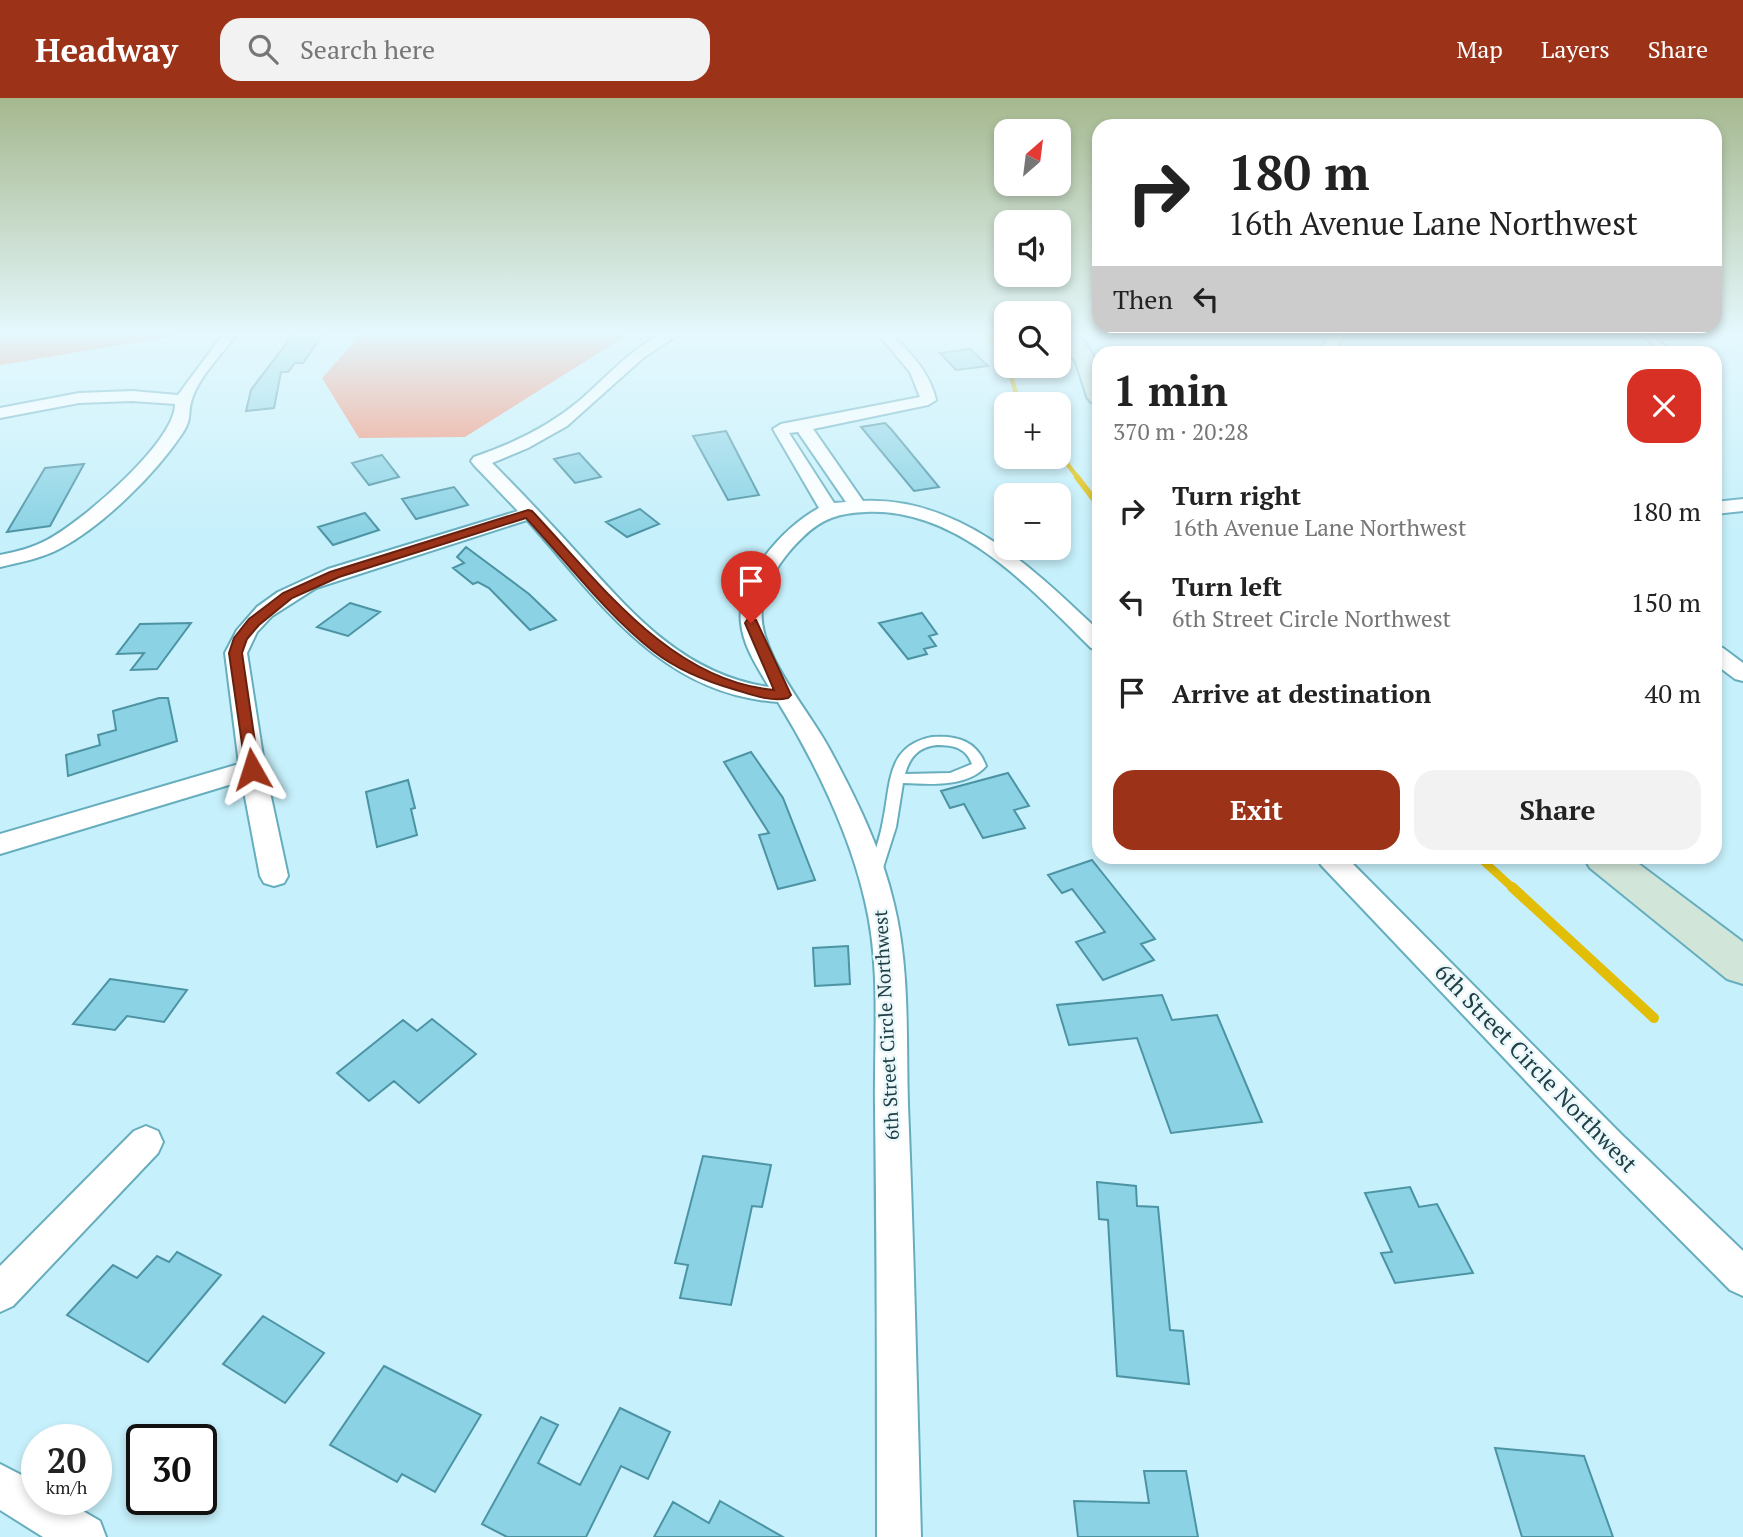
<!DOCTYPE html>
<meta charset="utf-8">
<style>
:root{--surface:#fff;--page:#f2f2f2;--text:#222;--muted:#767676;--accent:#9c3319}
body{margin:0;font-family:"PT Serif",serif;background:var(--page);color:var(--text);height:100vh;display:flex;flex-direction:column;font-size:26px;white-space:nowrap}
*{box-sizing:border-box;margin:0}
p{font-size:23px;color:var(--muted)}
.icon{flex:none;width:38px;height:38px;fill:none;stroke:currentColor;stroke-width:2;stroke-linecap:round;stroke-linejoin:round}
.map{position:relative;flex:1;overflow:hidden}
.side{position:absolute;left:1092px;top:248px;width:630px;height:518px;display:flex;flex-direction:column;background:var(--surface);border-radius:21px;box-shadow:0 4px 10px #0003}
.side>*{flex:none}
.guide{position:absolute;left:1092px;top:21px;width:630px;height:214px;border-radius:21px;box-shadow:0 4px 10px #0003;background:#fff;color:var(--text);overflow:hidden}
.needle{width:46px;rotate:28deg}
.buttons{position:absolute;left:994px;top:21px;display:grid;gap:14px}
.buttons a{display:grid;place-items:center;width:77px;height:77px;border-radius:14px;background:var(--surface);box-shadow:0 4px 10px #0003;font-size:35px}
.speed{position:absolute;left:21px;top:1326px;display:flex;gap:14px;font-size:35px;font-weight:700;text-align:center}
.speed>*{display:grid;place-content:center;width:91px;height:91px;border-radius:50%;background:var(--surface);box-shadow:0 4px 10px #0003;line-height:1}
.speed small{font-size:18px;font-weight:400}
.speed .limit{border:4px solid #111;border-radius:10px;background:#fff;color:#111}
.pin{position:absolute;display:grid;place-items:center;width:60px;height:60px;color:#fff;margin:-72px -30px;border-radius:50% 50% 50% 0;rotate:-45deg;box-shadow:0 0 7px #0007}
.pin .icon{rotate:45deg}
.me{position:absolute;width:77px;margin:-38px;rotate:354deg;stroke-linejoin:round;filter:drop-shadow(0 0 5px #0008)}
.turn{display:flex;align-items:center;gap:24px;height:147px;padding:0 21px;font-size:32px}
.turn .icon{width:91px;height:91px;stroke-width:2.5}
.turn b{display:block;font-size:49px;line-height:60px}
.then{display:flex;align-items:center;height:66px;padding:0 21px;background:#0003;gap:14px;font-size:26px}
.round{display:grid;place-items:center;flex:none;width:74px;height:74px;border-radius:21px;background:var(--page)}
.overview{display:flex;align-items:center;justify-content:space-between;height:119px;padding:0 21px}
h1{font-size:42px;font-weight:700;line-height:52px}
.button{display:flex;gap:14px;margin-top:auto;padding:14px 21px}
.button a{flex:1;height:80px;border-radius:21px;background:var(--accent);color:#fff;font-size:28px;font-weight:700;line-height:80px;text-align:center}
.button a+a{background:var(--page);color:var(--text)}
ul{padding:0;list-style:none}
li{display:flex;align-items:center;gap:21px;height:91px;padding:0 21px}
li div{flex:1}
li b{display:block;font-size:26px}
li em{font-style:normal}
header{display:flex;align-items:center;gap:42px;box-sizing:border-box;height:98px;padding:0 35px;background:var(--accent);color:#fff}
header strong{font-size:33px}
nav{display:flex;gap:38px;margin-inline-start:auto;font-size:24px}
.search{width:490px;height:63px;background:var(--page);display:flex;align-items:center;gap:18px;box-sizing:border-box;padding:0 24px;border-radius:21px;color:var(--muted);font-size:26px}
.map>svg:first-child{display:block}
.forest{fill:#f58d73}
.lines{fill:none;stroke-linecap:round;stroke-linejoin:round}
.stream-far3{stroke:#e2be08;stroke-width:4.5}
.stream-far2{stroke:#e2be08;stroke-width:6}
.stream-far1{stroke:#e2be08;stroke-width:8}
.stream{stroke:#e2be08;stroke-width:10}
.building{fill:#8ad2e4;stroke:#4c93a4;stroke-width:2}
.lane-casing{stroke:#66adbe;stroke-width:4}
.street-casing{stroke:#66adbe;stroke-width:4}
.secondary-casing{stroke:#66adbe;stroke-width:4}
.lane{fill:#fff;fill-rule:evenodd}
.street{fill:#fff;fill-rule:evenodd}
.secondary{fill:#d1e5d8;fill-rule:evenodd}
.route{fill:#9c3319;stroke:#652110;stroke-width:2}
.labels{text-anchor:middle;stroke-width:5;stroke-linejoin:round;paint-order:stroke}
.street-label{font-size:19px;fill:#203e45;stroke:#eaf8fb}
.near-street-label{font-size:23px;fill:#203e45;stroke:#eaf8fb}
</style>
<header>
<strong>Headway</strong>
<div class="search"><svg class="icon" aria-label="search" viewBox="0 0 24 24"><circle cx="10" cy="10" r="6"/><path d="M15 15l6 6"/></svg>Search here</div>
<nav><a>Map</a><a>Layers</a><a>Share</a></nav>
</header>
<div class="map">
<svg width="1743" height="1439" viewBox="0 0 1743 1439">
<rect width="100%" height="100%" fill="#c6f0fb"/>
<path class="forest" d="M 0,235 L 193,235 L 0,267 Z
M 362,235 L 630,235 L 465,339 L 359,340 L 322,280 Z"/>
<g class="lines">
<path class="stream-far3" d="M 984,235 L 999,248 L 1006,264
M 1008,268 L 1019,306
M 1059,355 L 1078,380"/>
<path class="stream-far2" d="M 1077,379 L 1099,408"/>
<path class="stream-far1" d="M 1480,760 L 1514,791"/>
<path class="stream" d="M 1512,789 L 1654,920"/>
</g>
<path class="building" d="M 294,235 L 324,235 L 303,265 L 295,265 L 288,274 L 281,274 L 274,310 L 246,313 L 251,292 Z
M 970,251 L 988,268 L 956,272 L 940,255 Z
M 885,325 L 891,331 L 939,389 L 914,393 L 861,329 Z
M 726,333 L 759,397 L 728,402 L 693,338 Z
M 579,355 L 601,379 L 575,385 L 554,361 Z
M 382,357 L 399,379 L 369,387 L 352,365 Z
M 84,366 L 50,428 L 7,434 L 45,370 Z
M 454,389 L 468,407 L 416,421 L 402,401 Z
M 640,411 L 659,426 L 627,439 L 606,424 Z
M 365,415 L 379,432 L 333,447 L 318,429 Z
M 466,449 L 529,496 L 556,522 L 530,532 L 489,490 L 478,484 L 473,486 L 453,470 L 464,465 L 457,459 Z
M 350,505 L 380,514 L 348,538 L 317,529 Z
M 922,515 L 937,536 L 929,538 L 936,548 L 924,551 L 927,556 L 908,561 L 879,525 Z
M 191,525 L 157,571 L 131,572 L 144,555 L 117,556 L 140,526 Z
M 159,600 L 168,600 L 177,643 L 68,678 L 66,657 L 100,647 L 98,637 L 116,632 L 113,613 Z
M 751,654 L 783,700 L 815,782 L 778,791 L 759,737 L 769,735 L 724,664 Z
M 1008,675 L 1029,708 L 1014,712 L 1025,730 L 983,740 L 964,706 L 950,710 L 941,693 Z
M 408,682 L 415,710 L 411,711 L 417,737 L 377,749 L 366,694 Z
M 1092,762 L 1155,841 L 1141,846 L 1154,862 L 1103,882 L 1076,844 L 1105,834 L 1072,791 L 1062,795 L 1048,777 Z
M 848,848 L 850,886 L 815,888 L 813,850 Z
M 110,881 L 187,892 L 164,924 L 127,918 L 115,932 L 73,926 Z
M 1162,897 L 1172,922 L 1217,917 L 1262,1024 L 1171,1035 L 1137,940 L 1069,947 L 1057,907 Z
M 432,921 L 476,956 L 419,1005 L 394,983 L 369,1003 L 337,975 L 403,922 L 417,933 Z
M 703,1058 L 771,1067 L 762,1109 L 752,1108 L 731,1207 L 680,1200 L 688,1167 L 675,1165 Z
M 1097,1084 L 1136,1088 L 1137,1108 L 1158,1109 L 1170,1232 L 1183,1233 L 1189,1286 L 1117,1278 L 1108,1122 L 1099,1121 Z
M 1410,1089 L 1419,1109 L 1437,1106 L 1473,1175 L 1395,1185 L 1381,1155 L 1392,1154 L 1365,1095 Z
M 177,1154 L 221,1177 L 148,1264 L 67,1217 L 113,1167 L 137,1180 L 157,1158 L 169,1164 Z
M 263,1218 L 324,1255 L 285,1305 L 223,1266 Z
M 384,1268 L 481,1317 L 435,1394 L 402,1376 L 397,1384 L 330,1347 Z
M 620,1310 L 670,1334 L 648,1381 L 621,1368 L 586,1439 L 507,1439 L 482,1426 L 541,1319 L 558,1327 L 538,1365 L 580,1387 Z
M 1495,1350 L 1584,1358 L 1613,1439 L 1522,1439 Z
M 1144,1373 L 1186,1373 L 1198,1439 L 1078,1439 L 1074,1403 L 1149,1405 Z
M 720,1403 L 783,1439 L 654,1439 L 673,1404 L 709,1425 Z"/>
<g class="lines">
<g class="lane-casing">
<path id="lane" d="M 1638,235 L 1646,235 L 1678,256 L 1668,256 Z
M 932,639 C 957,637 977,643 986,668 C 967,690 929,686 903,685 L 896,729 L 881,776 L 879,780 L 869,780 L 867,776 C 873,759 880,741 883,723 C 891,686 886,648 932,639 ZM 937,647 C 954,647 966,650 972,666 L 950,675 L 905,676 C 910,658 919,649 937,647 Z"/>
</g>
<g class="street-casing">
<path id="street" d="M 224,235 L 238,235 C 223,255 200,277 192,301 C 187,315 193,320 182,336 C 155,376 104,427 61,450 C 43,460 21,464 0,469 L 0,457 C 16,454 32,450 47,442 C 80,425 176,344 175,306 L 132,303 L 79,305 L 0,320 L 0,310 L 79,295 L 132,293 L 178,297 Z
M 664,235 L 681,235 L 643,260 L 567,328 L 528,350 L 492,365 C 522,395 551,426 580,458 C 633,517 685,577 769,589 C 758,570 743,548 741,525 C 736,482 783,429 819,410 L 773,331 L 781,326 L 920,299 L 910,274 L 877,235 L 891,235 C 910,255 930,274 936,302 L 928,307 L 813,331 L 863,403 C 961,399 1033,471 1099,533 L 1099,552 L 1091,550 C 1030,490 959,410 866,414 C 840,415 822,420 803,439 C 784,457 766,482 762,510 C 756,554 810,613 830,652 C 856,700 882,753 894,806 C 910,871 906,941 908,1007 C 914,1151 917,1295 921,1439 L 877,1439 C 877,1296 877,1152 875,1009 C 874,941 881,869 865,803 C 850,736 814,662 778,604 C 659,596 599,502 527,422 L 316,490 L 272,518 L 257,534 L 247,555 L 265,671 L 288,778 L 284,785 L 274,788 L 264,785 L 260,778 L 242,683 L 0,756 L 0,736 L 239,666 L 225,555 L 237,532 L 257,509 L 278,494 L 328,471 L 518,413 L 474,367 L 471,363 L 474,359 C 512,346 548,329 579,303 C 607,279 630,251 664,235 ZM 798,334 L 846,404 L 834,405 L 789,335 Z
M 1332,235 L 1346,235 L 1333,256 L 1318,256 Z
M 1743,401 L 1743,413 L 1715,416 L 1715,404 Z
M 1715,548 L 1723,550 L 1743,565 L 1743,583 L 1735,581 L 1715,566 Z
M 1318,760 L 1347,760 L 1622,1037 L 1743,1153 L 1743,1198 L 1730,1192 L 1598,1059 L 1321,767 Z
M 146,1028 L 158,1033 L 163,1044 L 158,1055 L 13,1208 L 0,1214 L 0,1168 L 134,1033 Z
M 0,1366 L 37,1385 L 37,1402 L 64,1402 L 100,1423 L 106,1439 L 43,1439 L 0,1412 Z"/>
</g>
<g class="secondary-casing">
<path id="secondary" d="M 1059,235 L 1076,235 C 1100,259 1099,274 1099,306 L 1091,304 L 1087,299 L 1076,264 L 1059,240 Z
M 1584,760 L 1631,760 L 1743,844 L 1743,886 L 1727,881 L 1590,770 Z"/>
</g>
<use href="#lane" class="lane"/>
<use href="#street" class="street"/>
<use href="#secondary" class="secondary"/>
</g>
<linearGradient id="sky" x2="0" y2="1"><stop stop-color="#a5b88e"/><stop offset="0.54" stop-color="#e5f8fd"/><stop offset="1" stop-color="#e5f8fd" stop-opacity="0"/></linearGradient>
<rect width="1743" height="436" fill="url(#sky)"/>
<path class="route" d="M 528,412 L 532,413 C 598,483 670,583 774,592 L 745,525 L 747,522 L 756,522 L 791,597 L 788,600 C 771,604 752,597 736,592 C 708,584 676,571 653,553 C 607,517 566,463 526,420 L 339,479 L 292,500 L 259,527 L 247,541 L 242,555 L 259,671 L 252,676 L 246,674 L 229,555 L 234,540 L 249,521 L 283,495 L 330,474 Z"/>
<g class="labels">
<g class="street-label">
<text transform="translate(886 927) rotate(-93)" y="7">6th Street Circle Northwest</text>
</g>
<g class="near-street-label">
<text transform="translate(1536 970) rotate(46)" y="8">6th Street Circle Northwest</text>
</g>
</g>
</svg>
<div class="buttons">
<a><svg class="needle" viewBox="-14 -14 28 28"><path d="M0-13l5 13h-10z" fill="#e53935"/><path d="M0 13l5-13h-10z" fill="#767676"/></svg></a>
<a><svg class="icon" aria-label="sound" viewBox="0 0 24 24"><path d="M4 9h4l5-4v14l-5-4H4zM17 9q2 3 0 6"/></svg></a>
<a><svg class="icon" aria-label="search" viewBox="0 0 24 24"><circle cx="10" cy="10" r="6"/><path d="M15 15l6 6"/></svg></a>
<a>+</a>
<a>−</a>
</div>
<div class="speed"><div>20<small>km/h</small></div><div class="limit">30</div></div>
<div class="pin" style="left:751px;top:525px;background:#d93025"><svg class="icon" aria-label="arrive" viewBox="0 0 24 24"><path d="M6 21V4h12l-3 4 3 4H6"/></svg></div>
<svg class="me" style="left:252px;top:671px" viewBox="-20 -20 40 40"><path d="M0-17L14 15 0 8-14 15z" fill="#9c3319" stroke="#fff" stroke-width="4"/></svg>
<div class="guide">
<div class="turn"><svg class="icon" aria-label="right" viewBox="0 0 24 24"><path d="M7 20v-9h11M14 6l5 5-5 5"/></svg><div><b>180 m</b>16th Avenue Lane Northwest</div></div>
<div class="then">Then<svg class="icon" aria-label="left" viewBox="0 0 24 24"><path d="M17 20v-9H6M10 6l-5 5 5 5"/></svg></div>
</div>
<section class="side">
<div class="overview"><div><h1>1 min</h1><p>370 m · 20:28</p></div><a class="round" style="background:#d93025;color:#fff"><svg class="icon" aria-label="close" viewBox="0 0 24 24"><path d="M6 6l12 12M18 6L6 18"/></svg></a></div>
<ul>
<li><svg class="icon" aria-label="right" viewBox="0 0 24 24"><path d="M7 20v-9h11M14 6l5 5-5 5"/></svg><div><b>Turn right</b><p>16th Avenue Lane Northwest</p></div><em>180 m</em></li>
<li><svg class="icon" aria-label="left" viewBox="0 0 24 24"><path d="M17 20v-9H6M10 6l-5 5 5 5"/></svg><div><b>Turn left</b><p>6th Street Circle Northwest</p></div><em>150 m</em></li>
<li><svg class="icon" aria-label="arrive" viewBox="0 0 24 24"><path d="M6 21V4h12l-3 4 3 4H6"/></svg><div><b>Arrive at destination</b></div><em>40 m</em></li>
</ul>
<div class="button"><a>Exit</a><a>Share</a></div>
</section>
</div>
